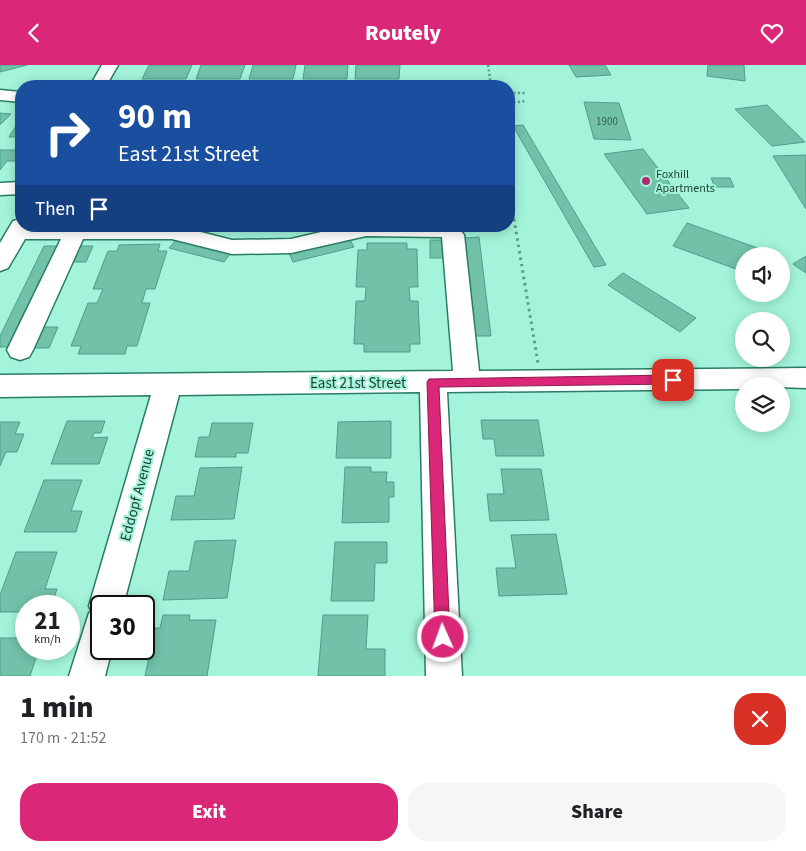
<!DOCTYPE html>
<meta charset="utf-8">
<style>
:root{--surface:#fff;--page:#f6f6f6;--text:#202124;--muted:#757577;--accent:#db2777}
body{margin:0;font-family:"Source Sans 3",sans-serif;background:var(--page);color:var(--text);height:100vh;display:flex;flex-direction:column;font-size:19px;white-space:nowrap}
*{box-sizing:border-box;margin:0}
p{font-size:16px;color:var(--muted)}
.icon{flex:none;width:28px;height:28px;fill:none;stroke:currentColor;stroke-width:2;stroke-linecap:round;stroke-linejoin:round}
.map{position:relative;height:611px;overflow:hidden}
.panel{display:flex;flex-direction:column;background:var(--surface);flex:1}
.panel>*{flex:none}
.top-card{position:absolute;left:15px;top:15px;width:500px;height:152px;border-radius:20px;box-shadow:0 2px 12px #0003;background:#1a4fa0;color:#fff;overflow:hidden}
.fabs{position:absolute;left:735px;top:182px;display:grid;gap:10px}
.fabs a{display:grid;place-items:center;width:55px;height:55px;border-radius:50%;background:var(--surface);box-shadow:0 2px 12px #0003;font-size:25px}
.speed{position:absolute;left:15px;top:530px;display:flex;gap:10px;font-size:25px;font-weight:700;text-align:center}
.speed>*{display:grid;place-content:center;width:65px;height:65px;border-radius:50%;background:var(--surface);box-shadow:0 2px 12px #0003;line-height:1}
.speed small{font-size:12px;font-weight:400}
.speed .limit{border:2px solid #111;border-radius:8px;background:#fff;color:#111}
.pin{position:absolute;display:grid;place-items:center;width:42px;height:42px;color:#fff;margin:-21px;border-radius:10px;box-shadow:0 2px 8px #0006}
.me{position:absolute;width:55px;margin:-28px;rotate:358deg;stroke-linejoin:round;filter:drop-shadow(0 0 4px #0008)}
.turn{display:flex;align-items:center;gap:18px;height:105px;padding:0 20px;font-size:22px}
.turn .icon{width:65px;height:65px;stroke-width:2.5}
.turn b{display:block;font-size:35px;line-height:42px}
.then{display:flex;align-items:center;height:48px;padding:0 20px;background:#0003;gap:10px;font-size:19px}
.round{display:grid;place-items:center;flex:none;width:52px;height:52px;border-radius:20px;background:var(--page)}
.overview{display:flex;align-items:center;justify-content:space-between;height:85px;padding:0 20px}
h1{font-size:30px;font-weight:800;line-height:38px}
.primary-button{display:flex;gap:10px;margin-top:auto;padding:10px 20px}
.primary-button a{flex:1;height:58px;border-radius:20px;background:var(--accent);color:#fff;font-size:20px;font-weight:800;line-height:58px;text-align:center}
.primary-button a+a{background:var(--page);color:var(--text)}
header{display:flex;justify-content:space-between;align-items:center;height:65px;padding:0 20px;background:var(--accent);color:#fff;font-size:22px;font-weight:800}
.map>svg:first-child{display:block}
.building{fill:#72c2aa;stroke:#4e9f88}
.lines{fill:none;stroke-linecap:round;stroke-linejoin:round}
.minor-casing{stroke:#297d67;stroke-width:3}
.path-far1{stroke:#609987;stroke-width:2.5;stroke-dasharray:2 2.5;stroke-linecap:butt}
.path{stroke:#609987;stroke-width:3;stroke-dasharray:2.5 4;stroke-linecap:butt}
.minor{fill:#fff;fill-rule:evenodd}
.route{fill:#db2777;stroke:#8e194d}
.poi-dot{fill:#af2a71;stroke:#a3f4db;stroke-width:2}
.labels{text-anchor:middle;stroke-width:4;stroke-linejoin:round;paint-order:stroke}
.far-number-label{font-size:11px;fill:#326052}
.far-poi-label{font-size:12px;fill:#1d3f35;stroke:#a3f4db;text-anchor:start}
.street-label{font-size:15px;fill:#1d3f35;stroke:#a3f4db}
</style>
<header><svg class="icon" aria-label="back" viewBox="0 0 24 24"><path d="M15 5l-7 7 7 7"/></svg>Routely<svg class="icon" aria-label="heart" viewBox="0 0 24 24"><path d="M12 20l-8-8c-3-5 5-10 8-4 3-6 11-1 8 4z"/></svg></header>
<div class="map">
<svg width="806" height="611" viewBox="0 0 806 611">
<rect width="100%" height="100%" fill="#a3f4db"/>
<path class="building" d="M 0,0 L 27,0 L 0,7 Z
M 149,0 L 192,0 L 186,14 L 142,14 Z
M 201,0 L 245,0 L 240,14 L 196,14 Z
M 253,0 L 296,0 L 293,14 L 249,14 Z
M 305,0 L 348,0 L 347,14 L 303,14 Z
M 356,0 L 400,0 L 399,14 L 355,14 Z
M 569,0 L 605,0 L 611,10 L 576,12 Z
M 708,0 L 744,0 L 745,16 L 707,11 Z
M 584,37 L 619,38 L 631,75 L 594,74 Z
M 767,40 L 805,77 L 772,81 L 735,44 Z
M 0,48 L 11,49 L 1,59 L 0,59 Z
M 21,53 L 21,72 L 9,72 Z
M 523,60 L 606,200 L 594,202 L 513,61 Z
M 643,84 L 689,143 L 647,149 L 604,89 Z
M 0,85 L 21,85 L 21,87 L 16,96 L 7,96 L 0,105 Z
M 806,90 L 806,144 L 773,91 Z
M 711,113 L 730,113 L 734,122 L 715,122 Z
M 687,158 L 769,187 L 767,191 L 744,191 L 744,207 L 673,181 Z
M 206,161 L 258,161 L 206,163 Z
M 479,172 L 491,271 L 474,271 L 464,173 Z
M 349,173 L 354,182 L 293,197 L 289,188 Z
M 177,174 L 231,188 L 224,197 L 169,183 Z
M 430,175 L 446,175 L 447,193 L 430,193 Z
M 367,178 L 407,178 L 407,184 L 417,184 L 418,222 L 409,222 L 410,236 L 418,236 L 420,279 L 410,279 L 410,287 L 364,287 L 364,279 L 354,279 L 356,236 L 365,236 L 366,222 L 356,222 L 358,185 L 367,185 Z
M 160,179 L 158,186 L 167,186 L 155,224 L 146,224 L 142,238 L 150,238 L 137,281 L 127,281 L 125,289 L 78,289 L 81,281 L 71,281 L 88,238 L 97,238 L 103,224 L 93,224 L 108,186 L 117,186 L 119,180 Z
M 44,181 L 59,181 L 12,282 L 0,282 L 0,271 Z
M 78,181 L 93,181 L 86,197 L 71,197 Z
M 806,191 L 806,208 L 793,199 Z
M 623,208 L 696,253 L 680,267 L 608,220 Z
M 41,262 L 58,262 L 49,283 L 32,283 Z
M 481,355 L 538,355 L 544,391 L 496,391 L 494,374 L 483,374 Z
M 67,356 L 105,356 L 101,368 L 94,368 L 92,373 L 108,372 L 99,399 L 51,399 Z
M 391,356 L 391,393 L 336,393 L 338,357 Z
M 0,357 L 20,357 L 15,369 L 24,369 L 17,387 L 6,387 L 0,401 Z
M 212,358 L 253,358 L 248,388 L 236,388 L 236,392 L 195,392 L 199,372 L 209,372 Z
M 242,402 L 234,454 L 171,455 L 176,431 L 194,431 L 200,403 Z
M 345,402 L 371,402 L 371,407 L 387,407 L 386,417 L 394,417 L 394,432 L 389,432 L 389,457 L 342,458 Z
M 501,404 L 541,404 L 549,455 L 490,456 L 487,429 L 504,429 Z
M 44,415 L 82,415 L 71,446 L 82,446 L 76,467 L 24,467 Z
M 556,469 L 567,529 L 499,531 L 496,503 L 516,503 L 511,470 Z
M 236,475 L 227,533 L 163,535 L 169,506 L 189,506 L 195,476 Z
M 335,477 L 387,477 L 387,498 L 375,498 L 374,536 L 331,536 Z
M 16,487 L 57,487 L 45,524 L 57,524 L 51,541 L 26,541 L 26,547 L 0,547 L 0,530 Z
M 163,550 L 190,550 L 189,555 L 216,555 L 207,611 L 145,611 L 155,563 L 160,563 Z
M 323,550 L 368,550 L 366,584 L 385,584 L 385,611 L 318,611 Z
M 0,573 L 26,573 L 26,584 L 39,584 L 30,611 L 0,611 Z"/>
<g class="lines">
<g class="minor-casing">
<path id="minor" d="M 102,0 L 118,0 L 106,21 L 90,21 Z
M 0,25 L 21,27 L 21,37 L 0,35 Z
M 21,117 L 21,129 L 0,130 L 0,118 Z
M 21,154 L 21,161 L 177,161 L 232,175 L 291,174 L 347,161 L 457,161 L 464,170 L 479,306 L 806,303 L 806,323 L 744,321 L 744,324 L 447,327 L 462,611 L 426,611 L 420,327 L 179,330 L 123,541 L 101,541 L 101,584 L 112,584 L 105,611 L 69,611 L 89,548 L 92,547 L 89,541 L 151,330 L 0,332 L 0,310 L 453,306 L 442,172 L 366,171 L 291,188 L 232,189 L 172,174 L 83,174 L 33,285 L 29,292 L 20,295 L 11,292 L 7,285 L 61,174 L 25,174 L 8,203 L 0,206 L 0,178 L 13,156 Z"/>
</g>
<path class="path-far1" d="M 488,0 L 491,21
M 509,28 L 525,28
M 509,38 L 527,36
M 509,126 L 514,155"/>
<path class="path" d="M 514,154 L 538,298"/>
<use href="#minor" class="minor"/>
</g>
<path class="route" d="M 673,310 L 679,315 L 673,319 L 439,322 L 450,572 L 448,577 L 443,579 L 437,577 L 435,572 L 427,317 L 429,314 Z"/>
<circle class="poi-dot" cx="646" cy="116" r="5"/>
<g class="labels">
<g class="far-number-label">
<text x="607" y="60">1900</text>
</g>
<g class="far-poi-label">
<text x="656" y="113">Foxhill<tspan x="656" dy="14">Apartments</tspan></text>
</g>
<g class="street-label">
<text x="358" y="323">East 21st Street</text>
<text transform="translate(137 430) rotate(-75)" y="5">Eddopf Avenue</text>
</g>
</g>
</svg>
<div class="fabs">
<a><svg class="icon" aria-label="sound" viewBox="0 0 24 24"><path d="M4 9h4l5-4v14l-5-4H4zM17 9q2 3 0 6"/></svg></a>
<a><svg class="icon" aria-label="search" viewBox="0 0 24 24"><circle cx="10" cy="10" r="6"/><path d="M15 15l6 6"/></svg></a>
<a><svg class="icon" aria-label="layers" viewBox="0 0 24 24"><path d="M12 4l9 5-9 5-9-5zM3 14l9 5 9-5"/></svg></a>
</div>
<div class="speed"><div>21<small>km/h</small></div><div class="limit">30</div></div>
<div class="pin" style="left:673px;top:315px;background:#d93025"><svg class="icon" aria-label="arrive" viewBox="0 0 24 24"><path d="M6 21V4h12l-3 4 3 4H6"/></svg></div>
<svg class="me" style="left:443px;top:572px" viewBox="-20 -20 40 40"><circle r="17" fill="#db2777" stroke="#fff" stroke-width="3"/><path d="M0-11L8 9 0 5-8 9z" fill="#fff"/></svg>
<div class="top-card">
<div class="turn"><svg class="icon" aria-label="right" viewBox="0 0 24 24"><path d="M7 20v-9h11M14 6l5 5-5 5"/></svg><div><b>90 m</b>East 21st Street</div></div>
<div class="then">Then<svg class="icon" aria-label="arrive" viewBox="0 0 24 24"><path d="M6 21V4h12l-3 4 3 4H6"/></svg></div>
</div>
</div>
<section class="panel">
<div class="overview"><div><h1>1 min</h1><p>170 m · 21:52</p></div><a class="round" style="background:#d93025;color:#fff"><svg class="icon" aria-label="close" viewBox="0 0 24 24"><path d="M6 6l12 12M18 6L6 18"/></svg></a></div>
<div class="primary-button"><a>Exit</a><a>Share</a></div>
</section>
